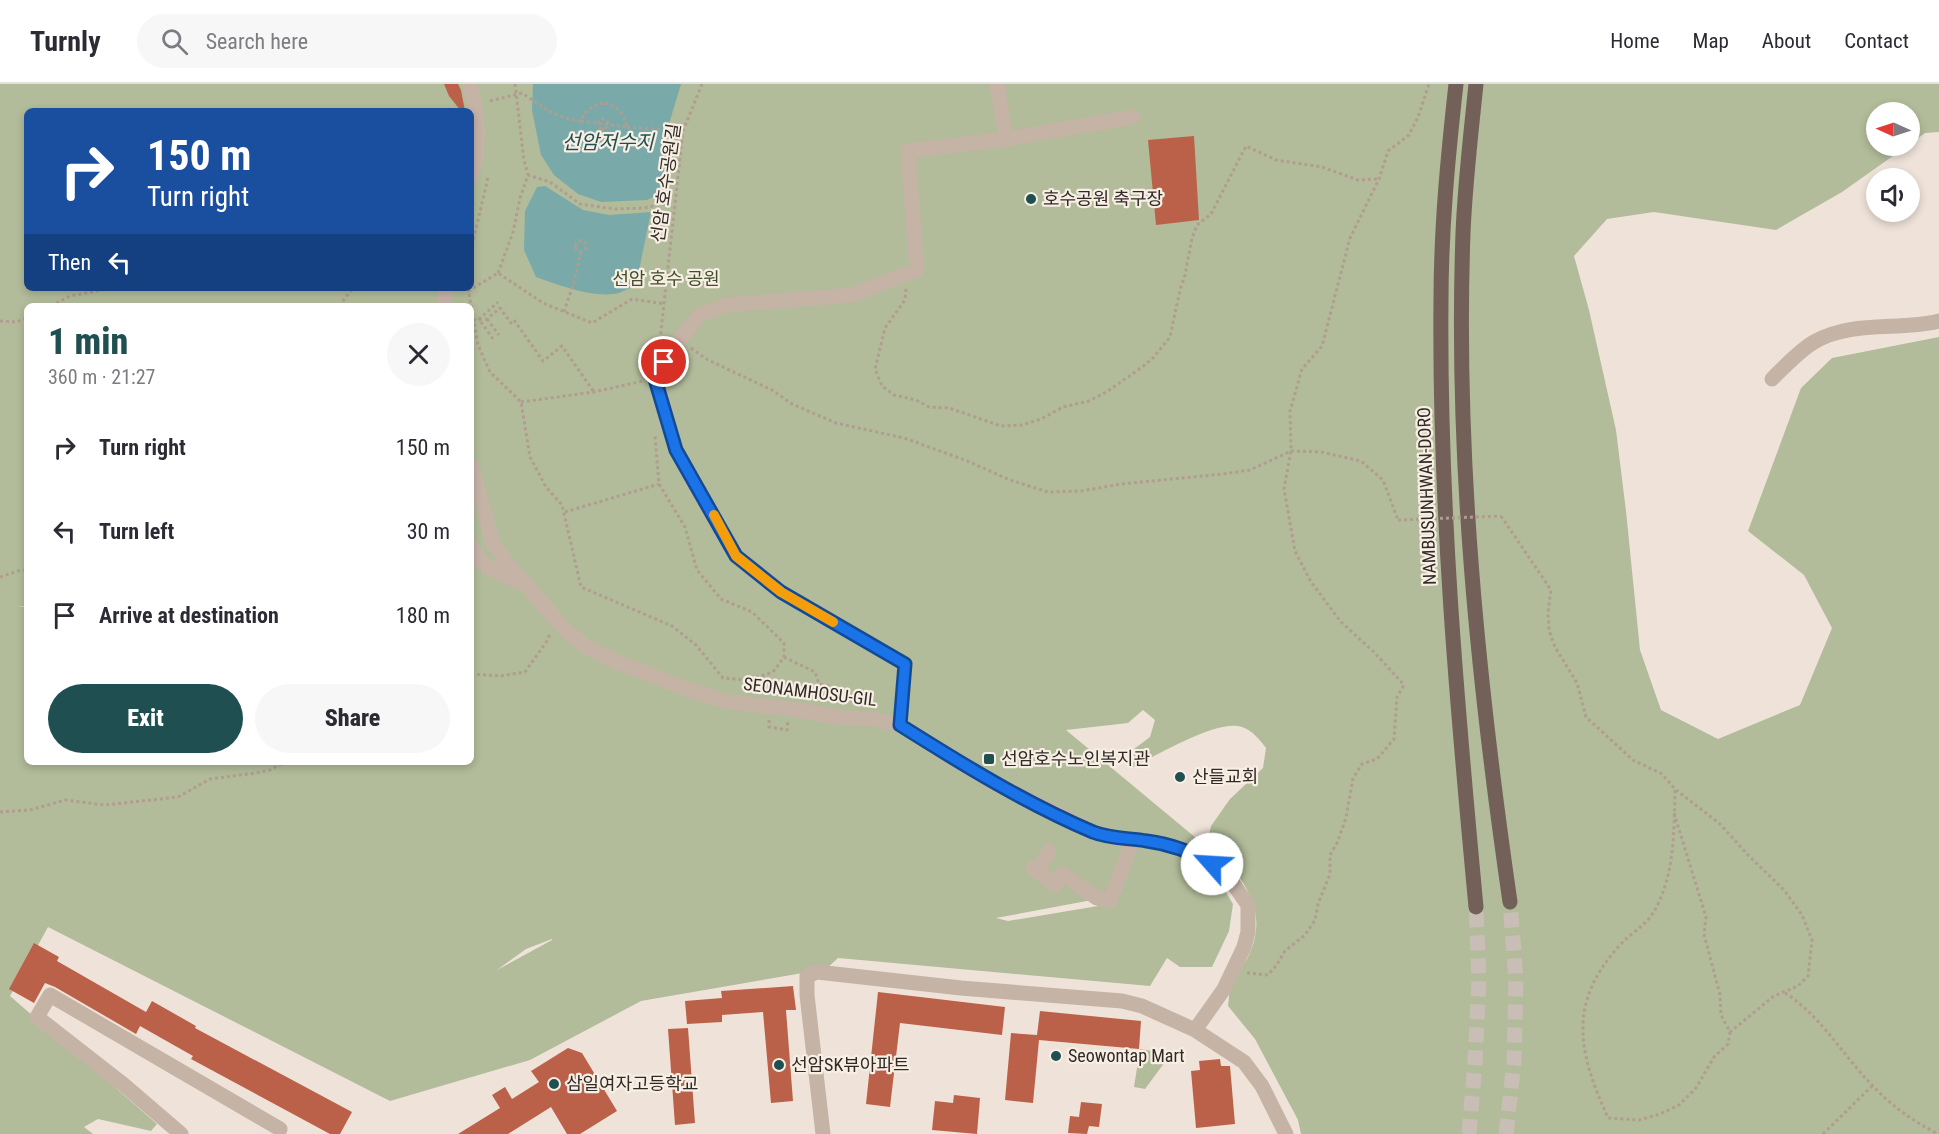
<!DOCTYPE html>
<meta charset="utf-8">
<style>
:root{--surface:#fff;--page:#f7f7f7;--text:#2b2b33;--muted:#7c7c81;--line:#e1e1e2;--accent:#1f4f50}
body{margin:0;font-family:"Roboto Condensed","Noto Sans KR",sans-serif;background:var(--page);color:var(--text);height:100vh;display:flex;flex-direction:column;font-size:22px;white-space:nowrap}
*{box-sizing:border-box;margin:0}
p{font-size:20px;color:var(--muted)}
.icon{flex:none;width:33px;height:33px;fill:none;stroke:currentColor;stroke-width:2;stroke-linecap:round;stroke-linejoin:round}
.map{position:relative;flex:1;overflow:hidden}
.side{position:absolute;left:24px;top:219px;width:450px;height:462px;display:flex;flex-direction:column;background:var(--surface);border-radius:9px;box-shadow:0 3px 9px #0003}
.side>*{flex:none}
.top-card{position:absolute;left:24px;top:24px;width:450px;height:183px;border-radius:9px;box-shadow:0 3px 9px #0003;background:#1a4fa0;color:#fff;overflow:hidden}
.needle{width:39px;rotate:273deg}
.tools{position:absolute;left:1866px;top:18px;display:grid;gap:12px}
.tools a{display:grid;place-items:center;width:54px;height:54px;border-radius:50%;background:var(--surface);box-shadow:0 3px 9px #0003;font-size:30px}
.pin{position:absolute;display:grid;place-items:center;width:51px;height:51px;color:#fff;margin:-26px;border:3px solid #fff;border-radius:50%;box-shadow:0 2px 6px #0007}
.me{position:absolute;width:66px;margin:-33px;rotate:296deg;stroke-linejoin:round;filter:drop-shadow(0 0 4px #0008)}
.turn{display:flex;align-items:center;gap:21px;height:126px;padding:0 24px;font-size:27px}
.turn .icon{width:78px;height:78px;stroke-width:2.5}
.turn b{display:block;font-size:42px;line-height:51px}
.then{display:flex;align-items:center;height:57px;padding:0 24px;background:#0003;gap:12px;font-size:22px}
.round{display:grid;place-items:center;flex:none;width:63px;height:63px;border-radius:32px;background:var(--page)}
.head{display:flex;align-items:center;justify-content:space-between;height:102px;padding:0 24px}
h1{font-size:36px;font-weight:800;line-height:45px;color:var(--accent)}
.button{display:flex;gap:12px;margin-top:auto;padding:12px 24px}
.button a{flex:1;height:69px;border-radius:36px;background:var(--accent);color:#fff;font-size:24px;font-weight:800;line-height:69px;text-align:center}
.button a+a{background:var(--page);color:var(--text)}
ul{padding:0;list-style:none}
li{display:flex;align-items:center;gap:18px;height:84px;padding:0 24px}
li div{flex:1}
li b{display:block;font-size:22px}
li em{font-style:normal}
header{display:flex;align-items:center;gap:36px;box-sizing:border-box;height:84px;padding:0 30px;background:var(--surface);border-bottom:2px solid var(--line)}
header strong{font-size:28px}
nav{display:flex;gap:33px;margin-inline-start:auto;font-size:21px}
.search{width:420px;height:54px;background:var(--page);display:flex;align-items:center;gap:15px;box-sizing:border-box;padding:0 21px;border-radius:33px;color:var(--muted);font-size:22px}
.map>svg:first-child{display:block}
.green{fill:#b2bc9a;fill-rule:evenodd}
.water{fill:#7aa9a9}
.building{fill:#bc6149}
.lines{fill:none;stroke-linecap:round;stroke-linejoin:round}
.major-tunnel{stroke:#c9beb5;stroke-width:15;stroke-dasharray:15 8;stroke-linecap:butt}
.path{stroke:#b19d90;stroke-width:3;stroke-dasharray:3 3;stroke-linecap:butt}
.minor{stroke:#c5b3a6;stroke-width:15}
.major{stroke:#736058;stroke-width:15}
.path-bridge{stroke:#b19d90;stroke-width:3;stroke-dasharray:3 3;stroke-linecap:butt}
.route-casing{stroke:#114b97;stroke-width:15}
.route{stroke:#1a73e8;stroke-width:10}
.slow{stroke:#f59e0b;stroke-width:10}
.poi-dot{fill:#1f4f50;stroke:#f7eee4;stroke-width:2}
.labels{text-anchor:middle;stroke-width:4.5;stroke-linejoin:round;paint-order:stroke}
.street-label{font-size:18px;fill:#322a26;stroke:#f7eee4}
.poi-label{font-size:18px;fill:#322a26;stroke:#f7eee4;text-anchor:start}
.park-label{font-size:18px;fill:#434e2c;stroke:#f7eee4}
.water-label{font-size:20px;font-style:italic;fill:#1f4f50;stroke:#f7eee4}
</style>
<header>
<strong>Turnly</strong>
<div class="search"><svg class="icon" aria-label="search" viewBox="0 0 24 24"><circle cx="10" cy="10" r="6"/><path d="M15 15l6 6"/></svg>Search here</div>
<nav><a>Home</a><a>Map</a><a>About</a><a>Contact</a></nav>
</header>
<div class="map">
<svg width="1939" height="1050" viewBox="0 0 1939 1050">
<rect width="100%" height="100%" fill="#efe3d9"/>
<path class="green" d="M 0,0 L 1939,0 L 1939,48 L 1925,49 L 1910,60 L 1910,28 L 1876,28 L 1876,62 L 1907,62 L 1842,108 L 1776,146 L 1654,128 L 1607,135 L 1574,172 L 1589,226 L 1616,346 L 1626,427 L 1640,566 L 1661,626 L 1718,655 L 1800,621 L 1832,544 L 1804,491 L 1748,447 L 1801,304 L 1832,274 L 1939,253 L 1939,1050 L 1301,1050 L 1298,1036 L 1255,955 L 1228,922 C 1229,915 1229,906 1232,899 C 1235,890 1242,883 1247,875 C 1273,824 1240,792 1208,756 L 1211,742 L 1230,715 L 1263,684 L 1266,664 C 1260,656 1252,646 1242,643 C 1218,634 1156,672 1133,683 L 1134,665 L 1150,653 L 1155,636 L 1143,626 L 1128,639 L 1066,646 L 1196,754 L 1214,789 L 1233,820 L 1229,847 L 1212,883 L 1180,883 L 1167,874 L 1150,902 L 838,874 L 826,885 L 641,917 L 530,976 L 390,1017 L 48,843 L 10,912 L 157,1040 L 151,1047 L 98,1035 L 84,1043 L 93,1050 L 0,1050 ZM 27,27 L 471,27 L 471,204 L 27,204 ZM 27,222 L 471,222 L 471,678 L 27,678 L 27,523 L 17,522 L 27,522 ZM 1092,816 L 1098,822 L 1008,837 L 996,834 ZM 552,855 L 552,856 L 497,886 L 526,865 Z
M 1140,965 L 1171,970 L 1145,1005 L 1134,1003 Z"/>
<path class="water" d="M 533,0 L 681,0 L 669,40 L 665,107 L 647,116 L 601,118 L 578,110 L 554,91 L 541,71 L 532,26 Z
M 545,102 L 583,126 L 609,131 L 651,128 L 636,201 C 630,204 624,207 619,209 C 596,215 558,201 536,193 L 524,166 L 525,127 L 537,103 Z"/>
<path class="building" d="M 444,0 L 458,0 L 461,6 L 465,27 L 461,27 L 449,12 Z
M 1194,52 L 1199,136 L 1156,141 L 1148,56 Z
M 34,859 L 59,873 L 57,877 L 146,928 L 152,917 L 196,942 L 195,944 L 352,1028 L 340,1050 L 330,1050 L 191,975 L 193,972 L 140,942 L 136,950 L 55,903 L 45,899 L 34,919 L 9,905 Z
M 793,902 L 796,926 L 786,926 L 793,1017 L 771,1019 L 763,928 L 722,931 L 722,938 L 687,940 L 685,917 L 722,914 L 721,907 Z
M 878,908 L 1005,923 L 1002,951 L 900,939 L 890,1023 L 866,1020 Z
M 1040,927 L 1141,937 L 1139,965 L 1039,956 L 1033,1019 L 1005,1016 L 1011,949 L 1037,951 Z
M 688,944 L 695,1039 L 675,1041 L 668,945 Z
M 568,964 L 582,969 L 617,1027 L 580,1050 L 567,1050 L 551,1023 L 508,1050 L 458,1050 L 500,1024 L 492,1011 L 505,1003 L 512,1015 L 539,998 L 531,987 Z
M 1220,975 L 1221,982 L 1230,982 L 1235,1040 L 1196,1044 L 1191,987 L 1200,986 L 1199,977 Z
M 954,1011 L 980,1014 L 977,1050 L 932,1046 L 935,1017 L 953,1019 Z
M 1081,1018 L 1102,1020 L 1099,1043 L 1089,1042 L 1087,1050 L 1068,1049 L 1070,1032 L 1079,1033 Z"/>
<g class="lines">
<path class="major-tunnel" d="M 1469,1050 L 1475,978 L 1479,897 L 1476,823
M 1506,1050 L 1514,978 L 1516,895 L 1510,818"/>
<path class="path" d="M 515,0 L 524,77 L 528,90
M 490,17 L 522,9 C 541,22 558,35 581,37
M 605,19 C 619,22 624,31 627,43 L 581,37 C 585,26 593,21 605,19 Z
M598 40a5 5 0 1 1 10 0a5 5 0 1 1-10 0Z
M 627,43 L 682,47
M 602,57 L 609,58 L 609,64
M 592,62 L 593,57 L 602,57 L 603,41
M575.5 162a5.5 5.5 0 1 1 11 0a5.5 5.5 0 1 1-11 0Z
M 471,167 L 488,93
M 498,189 L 513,148 L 520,114 L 528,91 L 550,98 L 580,120 L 615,125 L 644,124 L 676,117
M 468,204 L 471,222
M 906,205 L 905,216 L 885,244 L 875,285 L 882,302 L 894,311 L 916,316 L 929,323 L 949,324 L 1001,342 L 1022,341 L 1041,335 L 1063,323 L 1089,317 L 1108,307 L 1142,283 L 1153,274 L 1170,253 L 1180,206 L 1185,191 L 1192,154 L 1197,141 L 1211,130 L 1246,62 L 1276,76 L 1322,83 L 1358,96 L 1379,95
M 468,207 L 498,189 L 543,219 L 592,239 L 632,215 L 665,220
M 51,222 L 70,212 L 113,204
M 339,222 L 353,204
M 471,222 L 478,261 L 490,288 L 521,318 L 530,373 L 546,403 L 562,421 L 581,503 L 672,542 L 696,561 L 723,594 L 748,596 L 773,588 L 784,573 L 784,559 L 752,528 L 721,515 L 697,486 L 685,443 L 659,400 L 655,352
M 564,228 L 574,198 L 581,168
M 487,235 L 499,251
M 473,236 L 487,235 L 500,224 L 511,239 L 514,236 L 543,277 L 562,262 L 594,308
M 0,237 L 16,238 L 27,234
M 493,255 L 479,235 L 498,218
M 660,256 L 683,47 L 702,0
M 691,264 L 708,276 L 772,306 L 792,320 L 836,339 L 904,354 L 965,376 L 1010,396 L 1048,408 L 1081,407 L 1121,400 L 1223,390 L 1250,386 L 1291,367 L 1321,368 L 1361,377 L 1383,396 L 1398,436
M 521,318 L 594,308 L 643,297
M 565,428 L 659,400
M 1501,432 L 1551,506 L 1548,529 L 1549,546 L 1555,563 L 1577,599 L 1586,633 L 1633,676 L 1662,690 L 1675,705 L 1720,740 L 1747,770 L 1784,806 L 1802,831 L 1812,856 L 1808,892 L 1798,902 L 1774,912 L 1730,948
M 0,493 L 18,487 L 27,486
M 784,573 L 815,588 L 819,600 C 828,602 837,603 844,608 C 849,612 850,616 856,619
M 471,590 L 501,592 L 525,588 L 547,557 L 550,550
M 767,608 L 777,602 L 785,604 L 790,611
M 769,636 L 769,643 L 787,646 L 788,638
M 0,728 L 30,726 L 65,716 L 105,721 L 178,713 L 210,695 L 256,689 L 270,686 L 281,680 L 298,678
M 1674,729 L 1706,833 L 1704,850 L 1720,911 L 1721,931 L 1730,948 L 1728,960 L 1714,973 L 1696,1004 L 1679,1021 L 1660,1030 L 1639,1036 L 1608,1034 C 1578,967 1567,919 1620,861 C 1636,844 1648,842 1659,818 C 1675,782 1674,744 1675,705
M 1247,889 L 1268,891 L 1276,882 L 1285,867 L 1305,851 L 1315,836 L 1318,820 L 1330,790 L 1330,771 L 1337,759 L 1346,734 L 1353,694 L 1362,680 L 1377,675 L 1394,655 L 1397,613 L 1404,601 L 1374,568 L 1341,538 L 1311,498 L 1295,467 L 1284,405 L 1291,367 L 1290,327 L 1302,285 L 1322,262 L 1350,154 L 1379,95 L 1388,67 L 1409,51 L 1418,33 L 1429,0
M 1785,909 C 1820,931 1842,970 1871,1000 C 1890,1021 1913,1037 1938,1050
M 1823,1050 L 1872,1002"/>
<path class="minor" d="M 470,0 C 479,37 481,56 471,93
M 997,0 L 1006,55
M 444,222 L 445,204
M 1772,295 C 1785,282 1799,267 1814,258 C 1851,236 1899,247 1939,237
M 471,380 L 493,459 L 507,479 L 566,547 L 585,562 L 617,578 L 689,606 L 729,618 L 791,625 L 844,634 L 873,635 L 900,641 L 990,697 L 1095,748 L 1120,755 L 1148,757 L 1176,763 L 1199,772 L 1225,788 L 1248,821 L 1248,848 L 1244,863 L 1224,905 L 1195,946
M 471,462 L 484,481 L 521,499
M 900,641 L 905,580 L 781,508 L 736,472 L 676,366 L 655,295 L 664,277 L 699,231 L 727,221 L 852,211 L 917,186 L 908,67 L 1006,55 L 1133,33
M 1049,767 L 1039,785 L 1033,784 L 1055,801 L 1062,790 L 1097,814 L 1110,817 L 1133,756
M 181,1050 L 124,1001 L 37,933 L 50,911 L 280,1045
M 823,1050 L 807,911 L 807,892 L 817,888 L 961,904 L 1122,917 L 1142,922 L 1195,946 L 1244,978 L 1262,1002 L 1286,1050"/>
<path class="major" d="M 1456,0 C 1448,72 1441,144 1441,217 C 1439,419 1457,621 1476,823
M 1476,0 C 1471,49 1465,99 1463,149 C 1455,373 1478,597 1510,818"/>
<path class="path-bridge" d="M 1398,436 L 1501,432"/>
</g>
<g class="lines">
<g class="route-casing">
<path id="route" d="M 664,278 L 655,295 L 676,366 L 736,472 L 781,508 L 905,580 L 900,641 C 962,680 1025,719 1093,748 C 1111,755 1129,754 1147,757 C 1170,760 1192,768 1212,780"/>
</g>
<use href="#route" class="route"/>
<path class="slow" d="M 714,431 L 736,472 L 781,508 L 833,538"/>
</g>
<g class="poi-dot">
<circle cx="1031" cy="115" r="6"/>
<rect x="983" y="669" width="12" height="12" rx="3"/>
<circle cx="1180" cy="693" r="6"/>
<circle cx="1056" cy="972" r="6"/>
<circle cx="779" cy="981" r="6"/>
<circle cx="554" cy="1000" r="6"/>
</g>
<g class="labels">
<g class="street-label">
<text transform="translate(666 99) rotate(-82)" y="6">선암 호수공원길</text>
<text transform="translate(1427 412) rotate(-92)" y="6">NAMBUSUNHWAN-DORO</text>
<text transform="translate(810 608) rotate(7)" y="6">SEONAMHOSU-GIL</text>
</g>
<g class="poi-label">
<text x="1043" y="121">호수공원 축구장</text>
<text x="1001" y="681">선암호수노인복지관</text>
<text x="1192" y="699">산들교회</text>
<text x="1068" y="978">Seowontap Mart</text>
<text x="791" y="987">선암SK뷰아파트</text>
<text x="566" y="1006">삼일여자고등학교</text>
</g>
<g class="park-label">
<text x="666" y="201">선암 호수 공원</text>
</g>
<g class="water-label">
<text x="608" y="65">선암저수지</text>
</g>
</g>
</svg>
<div class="tools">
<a><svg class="needle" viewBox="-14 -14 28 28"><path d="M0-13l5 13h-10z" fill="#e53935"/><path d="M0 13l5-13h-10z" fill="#7c7c81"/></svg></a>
<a><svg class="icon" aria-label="sound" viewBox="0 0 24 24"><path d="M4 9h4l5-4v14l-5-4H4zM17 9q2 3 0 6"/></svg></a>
</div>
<div class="pin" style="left:664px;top:278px;background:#d93025"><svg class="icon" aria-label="arrive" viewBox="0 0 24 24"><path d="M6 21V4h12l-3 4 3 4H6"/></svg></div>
<svg class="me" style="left:1212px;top:780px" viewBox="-20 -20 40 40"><circle r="19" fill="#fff"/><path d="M0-13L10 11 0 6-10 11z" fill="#1a73e8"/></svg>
<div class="top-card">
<div class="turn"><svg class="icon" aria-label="right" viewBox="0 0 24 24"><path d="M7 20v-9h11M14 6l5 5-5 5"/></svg><div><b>150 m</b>Turn right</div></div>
<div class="then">Then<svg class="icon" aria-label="left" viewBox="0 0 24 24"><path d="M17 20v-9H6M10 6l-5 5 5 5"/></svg></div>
</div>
<section class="side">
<div class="head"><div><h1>1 min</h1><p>360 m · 21:27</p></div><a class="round"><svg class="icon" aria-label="close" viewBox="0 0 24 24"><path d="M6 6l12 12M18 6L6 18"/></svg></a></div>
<ul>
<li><svg class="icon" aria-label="right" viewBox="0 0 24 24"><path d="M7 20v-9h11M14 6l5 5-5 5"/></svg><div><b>Turn right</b></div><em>150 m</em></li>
<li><svg class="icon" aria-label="left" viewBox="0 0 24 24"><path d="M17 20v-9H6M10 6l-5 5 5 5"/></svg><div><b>Turn left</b></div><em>30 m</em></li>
<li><svg class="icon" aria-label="arrive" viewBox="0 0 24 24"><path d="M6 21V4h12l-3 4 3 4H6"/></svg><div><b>Arrive at destination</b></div><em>180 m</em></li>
</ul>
<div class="button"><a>Exit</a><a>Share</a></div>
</section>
</div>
